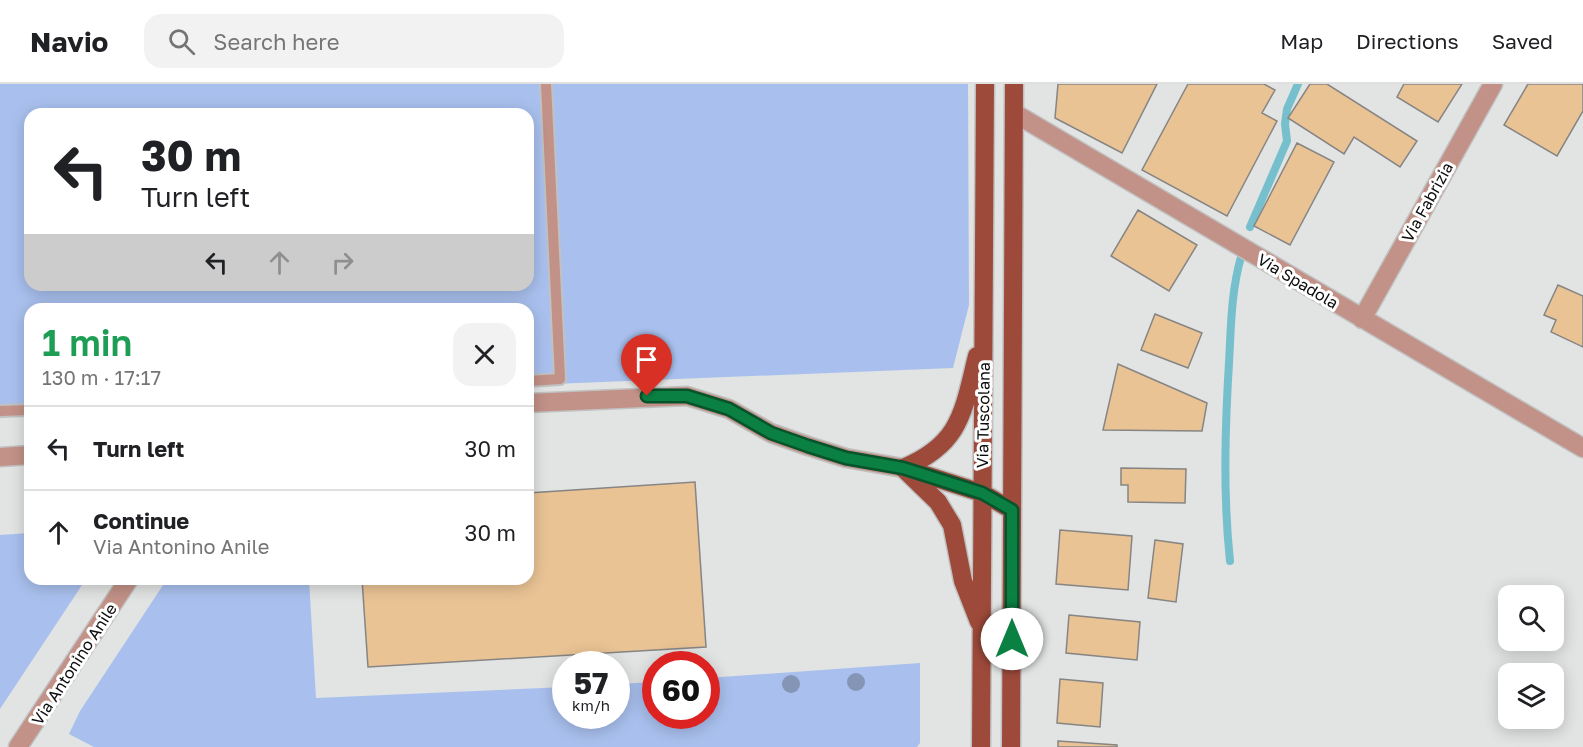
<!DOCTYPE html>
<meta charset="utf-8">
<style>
:root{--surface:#fff;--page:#f2f2f2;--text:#202124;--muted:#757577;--line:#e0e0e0}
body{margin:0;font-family:"Golos Text",sans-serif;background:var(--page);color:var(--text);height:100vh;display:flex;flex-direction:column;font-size:22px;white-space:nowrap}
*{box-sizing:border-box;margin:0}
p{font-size:20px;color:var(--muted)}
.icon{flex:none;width:33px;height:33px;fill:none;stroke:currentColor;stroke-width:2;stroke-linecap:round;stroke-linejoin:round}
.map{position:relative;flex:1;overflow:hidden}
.sheet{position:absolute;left:24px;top:219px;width:510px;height:282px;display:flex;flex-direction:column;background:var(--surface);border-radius:18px;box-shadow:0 3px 15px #0003}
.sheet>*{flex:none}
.hud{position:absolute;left:24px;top:24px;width:510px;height:183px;border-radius:18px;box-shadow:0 3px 15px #0003;background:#fff;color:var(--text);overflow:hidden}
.fabs{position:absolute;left:1498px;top:501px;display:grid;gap:12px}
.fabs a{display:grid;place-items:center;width:66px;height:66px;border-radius:12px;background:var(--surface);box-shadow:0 3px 15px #0003;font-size:30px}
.speed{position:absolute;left:552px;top:567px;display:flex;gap:12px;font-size:30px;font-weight:700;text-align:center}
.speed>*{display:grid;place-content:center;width:78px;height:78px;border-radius:50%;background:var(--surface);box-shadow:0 3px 15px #0003;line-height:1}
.speed small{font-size:15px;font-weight:400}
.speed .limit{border:9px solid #d22;background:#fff;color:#111}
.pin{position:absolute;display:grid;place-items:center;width:51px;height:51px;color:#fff;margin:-62px -26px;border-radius:50% 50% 50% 0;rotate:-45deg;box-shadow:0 0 6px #0007}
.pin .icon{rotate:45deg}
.me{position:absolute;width:66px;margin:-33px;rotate:0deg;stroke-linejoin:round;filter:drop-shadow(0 0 4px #0008)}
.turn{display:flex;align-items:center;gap:21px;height:126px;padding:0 18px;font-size:27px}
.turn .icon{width:78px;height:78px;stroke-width:2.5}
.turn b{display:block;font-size:42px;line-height:51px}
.lanes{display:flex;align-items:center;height:57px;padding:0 18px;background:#0003;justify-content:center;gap:30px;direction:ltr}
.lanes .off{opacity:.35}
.round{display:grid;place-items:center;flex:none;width:63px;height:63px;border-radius:18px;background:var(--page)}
.summary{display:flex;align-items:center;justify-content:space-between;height:102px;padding:0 18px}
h1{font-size:36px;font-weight:600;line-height:45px;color:#1e9e55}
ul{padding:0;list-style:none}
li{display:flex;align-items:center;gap:18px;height:84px;padding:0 18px;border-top:2px solid var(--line)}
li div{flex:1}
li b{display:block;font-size:22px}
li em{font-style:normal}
header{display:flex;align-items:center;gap:36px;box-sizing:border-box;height:84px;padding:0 30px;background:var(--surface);border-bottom:2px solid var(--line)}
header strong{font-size:28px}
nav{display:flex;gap:33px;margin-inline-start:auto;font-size:21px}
.search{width:420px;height:54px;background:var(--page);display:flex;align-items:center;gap:15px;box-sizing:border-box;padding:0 21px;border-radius:18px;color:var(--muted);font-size:22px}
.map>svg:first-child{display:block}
.green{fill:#a9c0ee;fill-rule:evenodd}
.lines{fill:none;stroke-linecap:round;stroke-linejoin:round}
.stream{stroke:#76bfcc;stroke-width:8}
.building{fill:#e9c394;stroke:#868584;stroke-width:1.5}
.service-casing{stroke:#c0c1c1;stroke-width:14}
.minor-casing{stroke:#c0c1c1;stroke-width:21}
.primary-casing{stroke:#c0c1c1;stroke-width:21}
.service{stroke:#c29187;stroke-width:10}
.minor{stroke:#c29187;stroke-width:18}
.primary{stroke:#9d4a3a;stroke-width:18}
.tree{fill:#8595b6}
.route-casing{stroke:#07532c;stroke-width:15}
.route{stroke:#0b8043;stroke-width:10}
.labels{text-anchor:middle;stroke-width:6;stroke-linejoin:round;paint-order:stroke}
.street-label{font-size:16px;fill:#0c0c0d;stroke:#fff}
</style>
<header>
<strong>Navio</strong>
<div class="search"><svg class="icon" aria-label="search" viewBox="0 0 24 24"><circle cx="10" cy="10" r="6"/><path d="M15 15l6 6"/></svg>Search here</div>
<nav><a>Map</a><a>Directions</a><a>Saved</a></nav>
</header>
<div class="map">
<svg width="1583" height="663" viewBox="0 0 1583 663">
<rect width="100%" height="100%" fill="#e2e3e3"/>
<path class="green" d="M 0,0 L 968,0 L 969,221 L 953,284 L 528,301 L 528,225 L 30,225 L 30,322 L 0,323 ZM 30,30 L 528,30 L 528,201 L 30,201 Z
M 30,449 L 30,495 L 86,495 L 0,625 L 0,451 Z
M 167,495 L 309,495 L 316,614 L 565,603 L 566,632 L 616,632 L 617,600 L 655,598 L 656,632 L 706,632 L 707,594 L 920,579 L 920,659 L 917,663 L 94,663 L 69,650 L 80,627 Z"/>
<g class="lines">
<path class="stream" d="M 1250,143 L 1287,57 L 1285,40 L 1287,25 L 1298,0
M 1230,477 C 1223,411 1225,345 1229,279 C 1231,243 1231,208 1241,173"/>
</g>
<path class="building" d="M 1058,0 L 1157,0 L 1122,69 L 1055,34 Z
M 1188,0 L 1264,0 L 1275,6 L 1262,29 L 1277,37 L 1227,132 L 1142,86 Z
M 1310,0 L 1327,0 L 1417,57 L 1400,83 L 1354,53 L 1344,70 L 1288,34 Z
M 1404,0 L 1462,0 L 1438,38 L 1397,13 Z
M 1528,0 L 1583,0 L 1583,27 L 1557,72 L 1504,41 Z
M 1297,59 L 1334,78 L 1290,161 L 1254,142 Z
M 1138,126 L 1197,161 L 1169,207 L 1111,172 Z
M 1558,201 L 1583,212 L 1583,263 L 1551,248 L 1556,236 L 1544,231 Z
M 1155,230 L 1202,249 L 1188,284 L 1141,266 Z
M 1118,280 L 1207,319 L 1202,347 L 1103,346 Z
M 1121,384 L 1186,385 L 1185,419 L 1128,418 L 1128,401 L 1121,401 Z
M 695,398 L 706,563 L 368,583 L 362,495 L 528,495 L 528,409 Z
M 1060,446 L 1132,452 L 1128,506 L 1056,500 Z
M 1155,456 L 1183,460 L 1176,518 L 1148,514 Z
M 1069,531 L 1140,538 L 1137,576 L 1066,569 Z
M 1060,595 L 1103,599 L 1100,643 L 1057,639 Z
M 1058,657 L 1117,661 L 1117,663 L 1058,663 Z"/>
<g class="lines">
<g class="service-casing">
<path id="service" d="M 528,297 L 560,295 L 546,0
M 0,327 L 30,326"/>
</g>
<g class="minor-casing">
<path id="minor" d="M 1014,29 L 1583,364
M 1362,235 L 1493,0
M 528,319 L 687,312 L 729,325 L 771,349 L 808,362 L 846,374 L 903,384
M 0,373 L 30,371
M 18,663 L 129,495"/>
</g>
<g class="primary-casing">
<path id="primary" d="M 903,384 L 938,418 L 952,441 L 963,497 L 979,538
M 903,384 C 961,360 963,328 977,272
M 907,385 L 982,409 L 1012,426
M 981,663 L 985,0
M 1011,663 L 1014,0"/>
</g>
<use href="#service" class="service"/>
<use href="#minor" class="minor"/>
<use href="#primary" class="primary"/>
</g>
<g class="tree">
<circle cx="856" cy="598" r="9"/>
<circle cx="791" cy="600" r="9"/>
</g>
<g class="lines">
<g class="route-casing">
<path id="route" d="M 647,312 L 687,312 L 729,325 L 771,349 L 808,362 L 846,374 L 903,384 L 982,409 L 1012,426 L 1012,555"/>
</g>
<use href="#route" class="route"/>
</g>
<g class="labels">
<g class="street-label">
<text transform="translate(1427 118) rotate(-61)" y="6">Via Fabrizia</text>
<text transform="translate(1298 197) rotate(31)" y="6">Via Spadola</text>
<text transform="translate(983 331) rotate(-89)" y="6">Via Tuscolana</text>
<text transform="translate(74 580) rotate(-57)" y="6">Via Antonino Anile</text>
</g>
</g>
</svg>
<div class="fabs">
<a><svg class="icon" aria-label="search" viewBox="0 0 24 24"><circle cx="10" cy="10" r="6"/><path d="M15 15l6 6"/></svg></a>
<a><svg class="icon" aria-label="layers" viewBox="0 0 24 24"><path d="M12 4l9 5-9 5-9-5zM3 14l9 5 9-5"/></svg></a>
</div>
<div class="speed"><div>57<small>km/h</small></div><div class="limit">60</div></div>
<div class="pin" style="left:647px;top:312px;background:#d93025"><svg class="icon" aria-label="arrive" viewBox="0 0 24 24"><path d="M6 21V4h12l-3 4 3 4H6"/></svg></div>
<svg class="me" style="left:1012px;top:555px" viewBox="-20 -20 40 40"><circle r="19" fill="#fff"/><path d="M0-13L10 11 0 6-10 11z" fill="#0b8043"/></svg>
<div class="hud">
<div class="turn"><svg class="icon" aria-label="left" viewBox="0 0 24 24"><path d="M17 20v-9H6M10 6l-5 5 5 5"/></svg><div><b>30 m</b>Turn left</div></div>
<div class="lanes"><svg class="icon" aria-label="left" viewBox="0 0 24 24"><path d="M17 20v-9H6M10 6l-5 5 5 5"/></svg><svg class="icon off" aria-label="ahead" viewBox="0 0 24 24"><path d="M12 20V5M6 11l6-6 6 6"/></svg><svg class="icon off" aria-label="right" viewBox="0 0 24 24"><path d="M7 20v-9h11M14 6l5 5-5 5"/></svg></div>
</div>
<section class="sheet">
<div class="summary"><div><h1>1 min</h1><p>130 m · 17:17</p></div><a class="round"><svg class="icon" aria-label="close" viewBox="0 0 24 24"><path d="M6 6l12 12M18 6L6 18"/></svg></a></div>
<ul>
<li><svg class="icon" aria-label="left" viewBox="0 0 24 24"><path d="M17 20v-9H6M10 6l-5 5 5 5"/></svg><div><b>Turn left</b></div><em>30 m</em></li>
<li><svg class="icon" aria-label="ahead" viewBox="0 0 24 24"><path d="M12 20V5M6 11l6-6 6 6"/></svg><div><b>Continue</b><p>Via Antonino Anile</p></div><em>30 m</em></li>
</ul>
</section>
</div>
